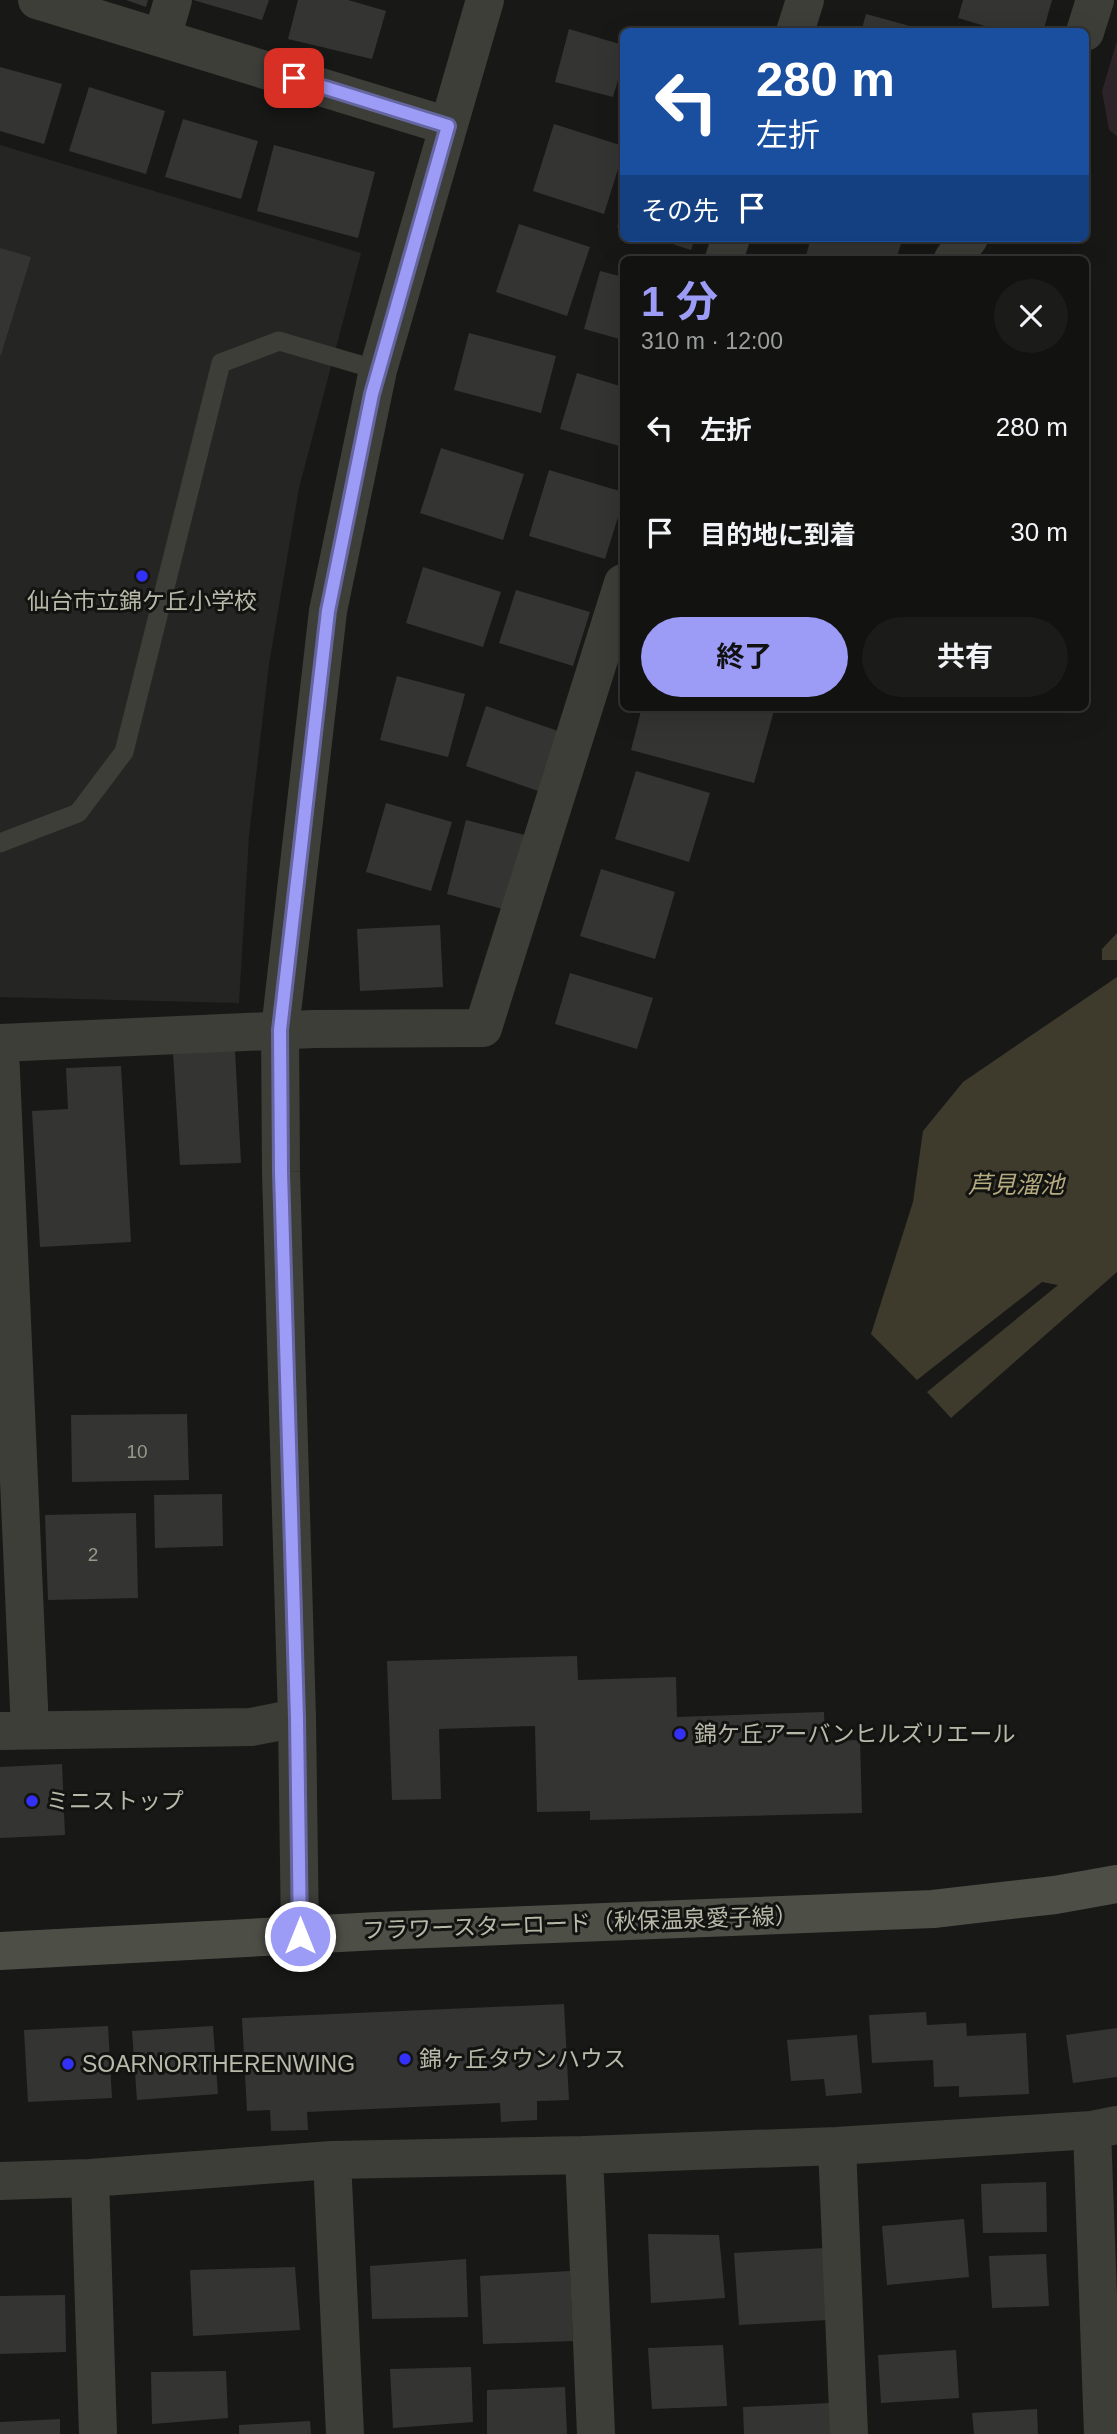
<!DOCTYPE html>
<html lang="ja">
<meta charset="utf-8">
<style>
:root{--surface:#121311;--page:#1b1c1a;--text:#f1f3f6;--muted:#9c9e9f;--line:#313231;--accent:#9c9cf6}
body{margin:0;font-family:Helvetica,"Noto Sans JP",sans-serif;background:var(--page);color:var(--text);height:100vh;display:flex;flex-direction:column;font-size:26px;white-space:nowrap}
*{box-sizing:border-box;margin:0}
p{font-size:23px;color:var(--muted)}
.icon{flex:none;width:38px;height:38px;fill:none;stroke:currentColor;stroke-width:2;stroke-linecap:round;stroke-linejoin:round}
.map{position:relative;flex:1;overflow:hidden}
.panel{position:absolute;left:620px;top:256px;width:469px;height:455px;display:flex;flex-direction:column;background:var(--surface);border-radius:10px;box-shadow:0 7px 28px #0002,0 0 0 2px var(--line)}
.panel>*{flex:none}
.banner{position:absolute;left:620px;top:28px;width:469px;height:214px;border-radius:10px;box-shadow:0 7px 28px #0002,0 0 0 2px var(--line);background:#1a4fa0;color:#fff;overflow:hidden}
.pin{position:absolute;display:grid;place-items:center;width:60px;height:60px;color:#fff;margin:-30px;border-radius:14px;box-shadow:0 4px 10px #0006}
.me{position:absolute;width:77px;margin:-38px;rotate:0deg;stroke-linejoin:round;filter:drop-shadow(0 0 5px #0008)}
.turn{display:flex;align-items:center;gap:24px;height:147px;padding:0 21px;font-size:32px}
.turn .icon{width:91px;height:91px;stroke-width:2.5}
.turn b{display:block;font-size:49px;line-height:60px}
.then{display:flex;align-items:center;height:66px;padding:0 21px;background:#0003;gap:14px;font-size:26px}
.round{display:grid;place-items:center;flex:none;width:74px;height:74px;border-radius:37px;background:var(--page)}
.summary{display:flex;align-items:center;justify-content:space-between;height:119px;padding:0 21px}
h1{font-size:42px;font-weight:700;line-height:52px;color:var(--accent)}
.button{display:flex;gap:14px;margin-top:auto;padding:14px 21px}
.button a{flex:1;height:80px;border-radius:42px;background:var(--accent);color:#111;font-size:28px;font-weight:700;line-height:80px;text-align:center}
.button a+a{background:var(--page);color:var(--text)}
ul{padding:0;list-style:none}
li{display:flex;align-items:center;gap:21px;height:105px;padding:0 21px}
li div{flex:1}
li b{display:block;font-size:26px}
li em{font-style:normal}
.map>svg:first-child{display:block}
.built{fill:#252623}
.green{fill:#2e252a}
.water{fill:#3e3a2c}
.building{fill:#343532}
.lines{fill:none;stroke-linecap:round;stroke-linejoin:round}
.service{stroke:#3d3e38;stroke-width:19}
.minor{stroke:#3d3e38;stroke-width:38}
.tertiary{stroke:#3d3e38;stroke-width:38}
.secondary{stroke:#4d4e46;stroke-width:38}
.route-casing{stroke:#6565a0;stroke-width:18}
.route{stroke:#9c9cf6;stroke-width:12}
.poi-dot{fill:#3331f7;stroke:#131412;stroke-width:2.5}
.labels{text-anchor:middle;stroke-width:6;stroke-linejoin:round;paint-order:stroke}
.number-label{font-size:19px;fill:#98988b}
.poi-label{font-size:23px;fill:#b9b9a9;stroke:#131412;text-anchor:start}
.street-label{font-size:23px;fill:#b9b9a9;stroke:#131412}
.water-label{font-size:24px;font-style:italic;fill:#b5ab7f;stroke:#131412}
</style>
<div class="map">
<svg width="1117" height="2434" viewBox="0 0 1117 2434">
<rect width="100%" height="100%" fill="#181917"/>
<path class="built" d="M 0,145 L 361,253 L 299,488 L 269,664 L 249,836 L 239,1003 L 0,997 Z"/>
<path class="green" d="M 1117,41 L 1117,136 L 1109,130 L 1102,91 Z"/>
<path class="water" d="M 1117,933 L 1117,960 L 1102,960 L 1102,949 Z
M 1117,977 L 1117,1272 L 951,1418 L 927,1392 L 1058,1285 L 1042,1282 L 917,1380 L 871,1334 L 913,1202 L 923,1131 L 963,1082 Z"/>
<path class="building" d="M 126,0 L 148,0 L 146,7 Z
M 193,0 L 269,0 L 262,20 Z
M 298,0 L 348,0 L 386,11 L 372,59 L 288,39 Z
M 963,0 L 1052,0 L 1043,32 L 1005,32 L 958,18 Z
M 866,14 L 928,31 L 928,32 L 861,32 Z
M 569,29 L 623,45 L 623,63 L 613,97 L 555,82 Z
M 0,67 L 62,84 L 44,144 L 0,131 Z
M 89,87 L 165,111 L 146,174 L 69,151 Z
M 183,119 L 258,141 L 241,199 L 165,177 Z
M 554,124 L 623,146 L 623,153 L 604,214 L 533,191 Z
M 274,145 L 375,172 L 358,238 L 257,211 Z
M 622,209 L 623,209 L 623,229 L 617,227 Z
M 519,224 L 590,247 L 567,316 L 496,292 Z
M 654,238 L 695,238 L 691,250 Z
M 811,238 L 903,238 L 896,259 L 805,259 Z
M 0,248 L 31,257 L 1,355 L 0,355 Z
M 600,271 L 623,277 L 623,340 L 584,329 Z
M 469,333 L 556,356 L 541,413 L 454,390 Z
M 577,373 L 623,387 L 623,447 L 560,429 Z
M 441,448 L 524,474 L 503,540 L 420,513 Z
M 549,470 L 623,492 L 623,501 L 605,559 L 529,536 Z
M 423,567 L 501,592 L 483,647 L 406,623 Z
M 516,590 L 590,612 L 573,666 L 499,643 Z
M 397,676 L 465,694 L 448,757 L 380,740 Z
M 486,706 L 561,732 L 541,792 L 466,766 Z
M 642,707 L 775,707 L 754,783 L 631,750 Z
M 636,771 L 710,793 L 689,862 L 615,839 Z
M 386,803 L 452,822 L 431,891 L 366,872 Z
M 466,820 L 533,837 L 514,912 L 447,894 Z
M 601,869 L 675,892 L 655,959 L 580,936 Z
M 440,925 L 443,987 L 360,991 L 357,929 Z
M 570,973 L 653,998 L 637,1049 L 555,1024 Z
M 235,1050 L 241,1163 L 180,1165 L 173,1052 Z
M 121,1066 L 131,1242 L 40,1247 L 32,1111 L 68,1109 L 66,1068 Z
M 187,1414 L 189,1480 L 72,1482 L 71,1415 Z
M 222,1494 L 223,1546 L 155,1548 L 154,1495 Z
M 136,1513 L 138,1598 L 48,1600 L 45,1515 Z
M 577,1656 L 578,1680 L 676,1677 L 677,1717 L 824,1712 L 825,1741 L 860,1740 L 862,1813 L 590,1820 L 590,1811 L 537,1812 L 535,1726 L 439,1729 L 441,1799 L 392,1800 L 387,1661 Z
M 62,1764 L 65,1835 L 0,1838 L 0,1767 Z
M 564,2004 L 569,2100 L 537,2101 L 537,2120 L 501,2122 L 500,2103 L 307,2112 L 308,2130 L 271,2131 L 270,2110 L 247,2111 L 242,2018 Z
M 926,2012 L 927,2025 L 966,2023 L 967,2036 L 1026,2033 L 1029,2094 L 959,2097 L 959,2086 L 934,2087 L 933,2060 L 872,2063 L 869,2015 Z
M 108,2026 L 112,2098 L 28,2102 L 24,2030 Z
M 213,2026 L 218,2094 L 137,2100 L 132,2031 Z
M 1117,2028 L 1117,2077 L 1073,2083 L 1066,2035 Z
M 857,2035 L 862,2093 L 826,2096 L 824,2079 L 791,2081 L 787,2040 Z
M 1046,2182 L 1047,2232 L 983,2233 L 981,2184 Z
M 964,2219 L 969,2277 L 887,2285 L 882,2226 Z
M 648,2234 L 719,2235 L 725,2298 L 651,2303 Z
M 825,2248 L 828,2320 L 739,2325 L 734,2253 Z
M 1046,2254 L 1049,2306 L 992,2308 L 989,2256 Z
M 466,2259 L 468,2317 L 372,2319 L 370,2266 Z
M 295,2267 L 300,2330 L 193,2336 L 190,2270 Z
M 570,2271 L 573,2341 L 483,2344 L 480,2276 Z
M 65,2295 L 66,2352 L 0,2354 L 0,2296 Z
M 723,2345 L 727,2406 L 652,2409 L 648,2348 Z
M 956,2350 L 959,2398 L 881,2403 L 878,2355 Z
M 471,2367 L 473,2422 L 393,2428 L 390,2369 Z
M 226,2371 L 228,2418 L 152,2424 L 151,2372 Z
M 565,2387 L 567,2434 L 487,2434 L 487,2390 Z
M 830,2403 L 831,2434 L 744,2434 L 743,2407 Z
M 1037,2409 L 1038,2434 L 974,2434 L 972,2413 Z
M 60,2419 L 60,2434 L 0,2434 L 0,2422 Z
M 310,2421 L 311,2434 L 239,2434 L 239,2425 Z"/>
<g class="lines">
<path class="service" d="M 0,843 L 78,813 L 124,752 L 221,363 L 279,341 L 378,370"/>
<path class="minor" d="M 37,0 L 448,126
M 795,32 L 805,0
M 1085,32 L 1095,0
M 162,38 L 173,0
M 724,259 L 731,238
M 953,259 L 969,238
M 0,1043 L 314,1029 L 483,1028 L 623,583
M 0,1049 L 30,1730
M 0,1731 L 251,1727 L 297,1718
M 1092,2130 L 1103,2434
M 837,2146 L 849,2434
M 584,2155 L 596,2434
M 332,2160 L 345,2434
M 90,2178 L 98,2434
M 0,2181 L 90,2178 L 332,2160 L 584,2155 L 837,2146 L 1092,2130 L 1117,2125"/>
<path class="tertiary" d="M 300,1936 L 297,1718 L 281,1172 L 280,1030 L 328,611 L 378,370 L 485,0"/>
<path class="secondary" d="M 0,1951 L 378,1931 L 933,1909 L 1055,1895 L 1117,1884"/>
</g>
<g class="lines">
<g class="route-casing">
<path id="route" d="M 294,78 L 448,126 L 372,394 L 328,611 L 280,1030 L 281,1172 L 297,1718 L 300,1936"/>
</g>
<use href="#route" class="route"/>
</g>
<g class="poi-dot">
<circle cx="142" cy="576" r="7"/>
<circle cx="680" cy="1734" r="7"/>
<circle cx="32" cy="1801" r="7"/>
<circle cx="405" cy="2059" r="7"/>
<circle cx="68" cy="2064" r="7"/>
</g>
<g class="labels">
<g class="number-label">
<text x="137" y="1458">10</text>
<text x="93" y="1561">2</text>
</g>
<g class="poi-label">
<text x="142" y="609" text-anchor="middle">仙台市立錦ケ丘小学校</text>
<text x="694" y="1742">錦ケ丘アーバンヒルズリエール</text>
<text x="46" y="1809">ミニストップ</text>
<text x="419" y="2067">錦ヶ丘タウンハウス</text>
<text x="82" y="2072">SOARNORTHERENWING</text>
</g>
<g class="street-label">
<text transform="translate(580 1923) rotate(-2)" y="8">フラワースターロード（秋保温泉愛子線）</text>
</g>
<g class="water-label">
<text x="1016" y="1193">芦見溜池</text>
</g>
</g>
</svg>
<div class="pin" style="left:294px;top:78px;background:#d93025"><svg class="icon" aria-label="arrive" viewBox="0 0 24 24"><path d="M6 21V4h12l-3 4 3 4H6"/></svg></div>
<svg class="me" style="left:300px;top:1936px" viewBox="-20 -20 40 40"><circle r="17" fill="#9c9cf6" stroke="#fff" stroke-width="3"/><path d="M0-11L8 9 0 5-8 9z" fill="#fff"/></svg>
<div class="banner">
<div class="turn"><svg class="icon" aria-label="left" viewBox="0 0 24 24"><path d="M17 20v-9H6M10 6l-5 5 5 5"/></svg><div><b>280 m</b>左折</div></div>
<div class="then">その先<svg class="icon" aria-label="arrive" viewBox="0 0 24 24"><path d="M6 21V4h12l-3 4 3 4H6"/></svg></div>
</div>
<section class="panel">
<div class="summary"><div><h1>1 分</h1><p>310 m · 12:00</p></div><a class="round"><svg class="icon" aria-label="close" viewBox="0 0 24 24"><path d="M6 6l12 12M18 6L6 18"/></svg></a></div>
<ul>
<li><svg class="icon" aria-label="left" viewBox="0 0 24 24"><path d="M17 20v-9H6M10 6l-5 5 5 5"/></svg><div><b>左折</b></div><em>280 m</em></li>
<li><svg class="icon" aria-label="arrive" viewBox="0 0 24 24"><path d="M6 21V4h12l-3 4 3 4H6"/></svg><div><b>目的地に到着</b></div><em>30 m</em></li>
</ul>
<div class="button"><a>終了</a><a>共有</a></div>
</section>
</div>
